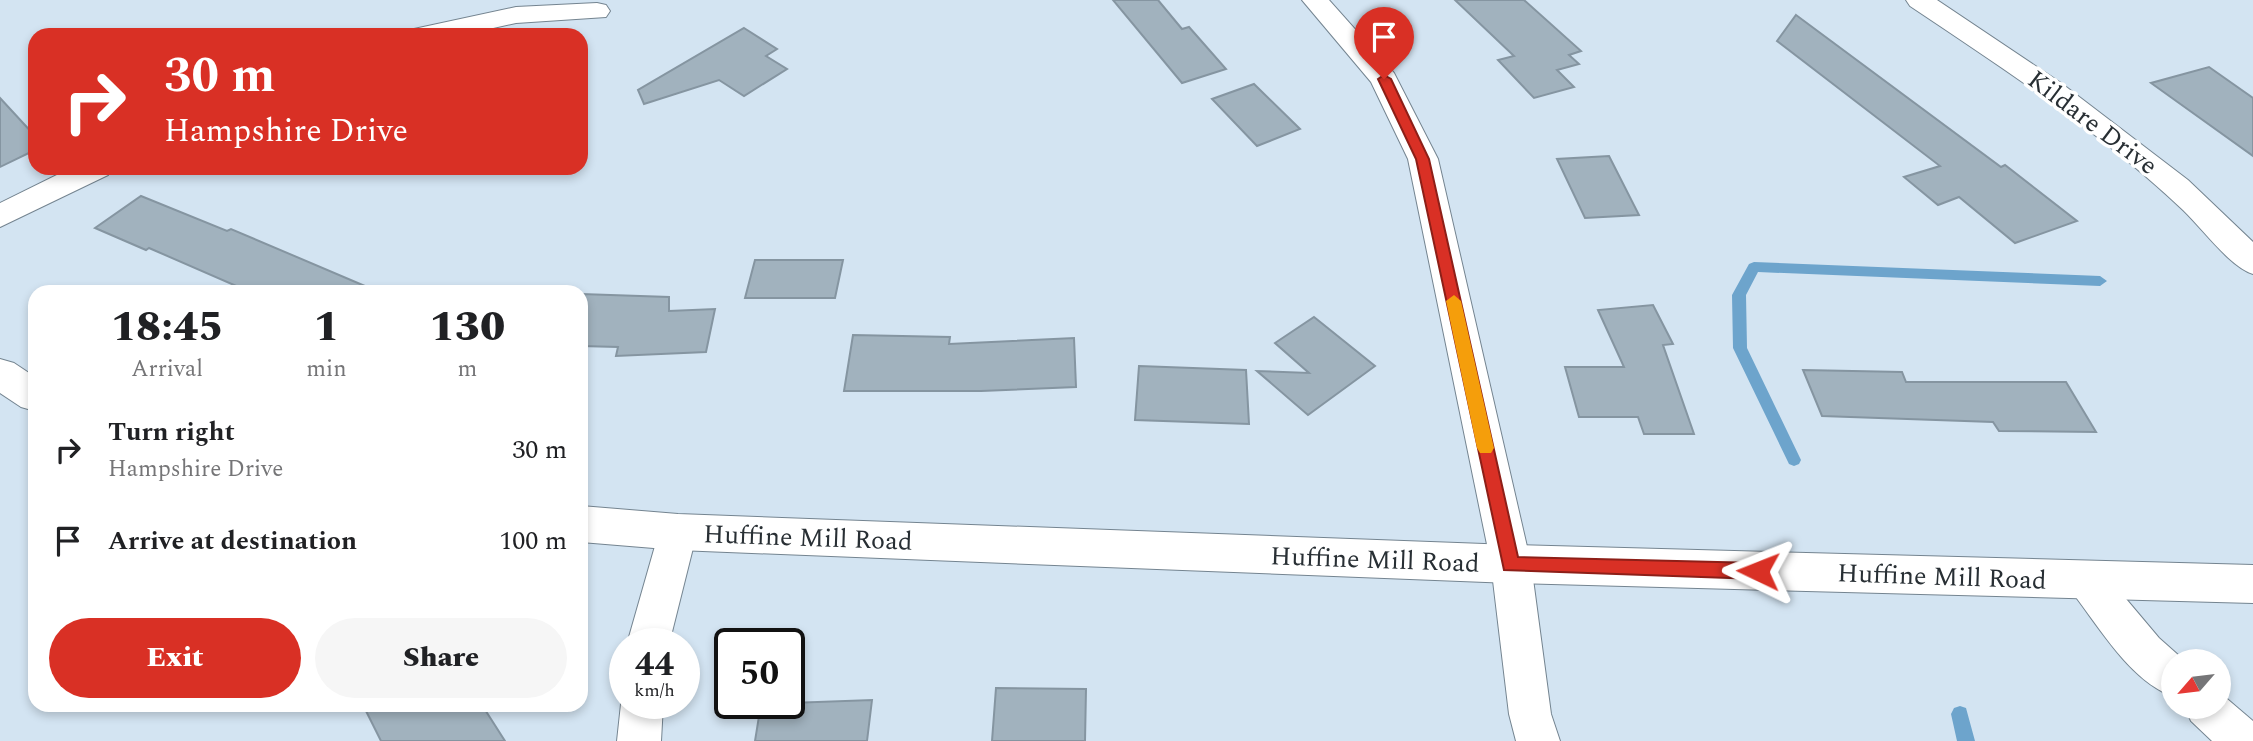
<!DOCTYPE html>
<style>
:root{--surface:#fff;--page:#f6f6f6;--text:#202124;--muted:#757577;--accent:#d93025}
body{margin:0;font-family:Spectral,serif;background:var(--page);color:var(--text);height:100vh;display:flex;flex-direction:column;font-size:26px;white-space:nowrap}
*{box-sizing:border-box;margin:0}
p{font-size:23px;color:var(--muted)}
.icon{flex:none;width:38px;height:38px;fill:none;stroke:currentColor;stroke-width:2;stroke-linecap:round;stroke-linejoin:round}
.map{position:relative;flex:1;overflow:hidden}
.panel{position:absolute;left:28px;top:285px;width:560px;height:427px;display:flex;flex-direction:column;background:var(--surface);border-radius:21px;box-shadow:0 4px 10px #0003}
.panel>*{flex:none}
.hud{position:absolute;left:28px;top:28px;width:560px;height:147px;border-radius:21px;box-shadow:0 4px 10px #0003;background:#d93025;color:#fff;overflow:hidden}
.needle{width:46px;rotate:242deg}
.buttons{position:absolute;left:2161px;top:649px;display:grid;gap:14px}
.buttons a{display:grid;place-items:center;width:70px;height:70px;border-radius:50%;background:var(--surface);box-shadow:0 4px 10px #0003;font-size:35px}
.speed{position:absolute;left:609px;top:628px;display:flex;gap:14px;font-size:35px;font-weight:700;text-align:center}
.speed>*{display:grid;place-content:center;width:91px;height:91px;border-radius:50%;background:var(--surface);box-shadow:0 4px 10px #0003;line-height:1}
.speed small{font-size:18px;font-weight:400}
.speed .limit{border:4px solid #111;border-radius:10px;background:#fff;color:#111}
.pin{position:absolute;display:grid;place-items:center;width:60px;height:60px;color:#fff;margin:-72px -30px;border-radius:50% 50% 50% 0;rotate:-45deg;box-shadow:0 0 7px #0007}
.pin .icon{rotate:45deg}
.me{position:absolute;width:77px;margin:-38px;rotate:272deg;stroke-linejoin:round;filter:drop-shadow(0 0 5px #0008)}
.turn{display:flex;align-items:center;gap:24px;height:147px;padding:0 21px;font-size:32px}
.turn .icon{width:91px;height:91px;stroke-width:2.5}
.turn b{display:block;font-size:49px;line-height:60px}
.eta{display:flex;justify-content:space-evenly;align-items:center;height:119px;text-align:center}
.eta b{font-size:42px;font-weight:800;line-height:49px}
.cta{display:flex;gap:14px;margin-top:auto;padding:14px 21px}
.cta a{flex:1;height:80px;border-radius:42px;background:var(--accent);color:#fff;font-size:28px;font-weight:800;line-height:80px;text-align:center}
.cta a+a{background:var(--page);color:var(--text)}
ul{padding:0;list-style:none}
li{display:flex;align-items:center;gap:21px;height:91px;padding:0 21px}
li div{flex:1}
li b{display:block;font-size:26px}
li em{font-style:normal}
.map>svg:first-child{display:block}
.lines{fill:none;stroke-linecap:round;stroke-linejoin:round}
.stream{fill:#6da4cc;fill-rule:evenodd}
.building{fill:#a1b2be;stroke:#8595a1;stroke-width:2}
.minor-casing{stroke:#748490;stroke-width:2}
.secondary-casing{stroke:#748490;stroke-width:2}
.minor{fill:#fff;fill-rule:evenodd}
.secondary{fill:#fff;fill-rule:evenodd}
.route{fill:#d93025;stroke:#8d1f18;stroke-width:2}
.slow{fill:#f59e0b}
.labels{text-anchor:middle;stroke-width:7;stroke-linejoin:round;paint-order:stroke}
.street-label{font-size:26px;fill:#282f34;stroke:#fff}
</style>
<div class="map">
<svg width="2253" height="741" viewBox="0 0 2253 741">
<rect width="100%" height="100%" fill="#d3e4f2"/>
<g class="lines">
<path class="stream" d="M 1754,262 L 2100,276 L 2107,281 L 2100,286 L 1758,272 L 1746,295 L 1747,348 L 1801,460 L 1799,464 L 1794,466 L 1789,464 L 1733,348 L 1732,295 L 1749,264 Z
M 1960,706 L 1966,708 L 1975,741 L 1957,741 L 1951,714 L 1954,708 Z"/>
</g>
<path class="building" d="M 1113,0 L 1158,0 L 1182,29 L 1189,27 L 1226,69 L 1182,83 Z
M 1455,0 L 1524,0 L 1581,51 L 1569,55 L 1579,64 L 1557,70 L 1574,87 L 1534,98 L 1498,60 L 1514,56 Z
M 1796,15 L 2001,167 L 2005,165 L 2077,221 L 2015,243 L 1959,197 L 1938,205 L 1904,177 L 1940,166 L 1777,41 Z
M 744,28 L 777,49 L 766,56 L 787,69 L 744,96 L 719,80 L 644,104 L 638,90 Z
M 2209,67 L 2253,98 L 2253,156 L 2151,83 Z
M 1254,84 L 1300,129 L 1257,146 L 1212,99 Z
M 0,98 L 35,136 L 35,150 L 0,167 Z
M 1609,156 L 1639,215 L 1585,218 L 1557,159 Z
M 141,196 L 227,231 L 231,229 L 379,292 L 250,292 L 149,248 L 146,250 L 95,228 Z
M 755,260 L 843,260 L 835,298 L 745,298 Z
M 581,294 L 669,297 L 669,311 L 715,309 L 706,352 L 616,356 L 618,347 L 581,346 Z
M 1653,305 L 1673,344 L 1663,345 L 1694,434 L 1644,434 L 1638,417 L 1579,417 L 1565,367 L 1624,367 L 1598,310 Z
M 1314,317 L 1375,366 L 1308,415 L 1257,371 L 1309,373 L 1275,343 Z
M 853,335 L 950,337 L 949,344 L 1074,338 L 1076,387 L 981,391 L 844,391 Z
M 1139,366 L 1246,370 L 1249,424 L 1135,420 Z
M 1803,370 L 1902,372 L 1906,382 L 2066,382 L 2096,432 L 1999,431 L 1993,422 L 1822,416 Z
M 996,688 L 1086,689 L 1085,741 L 992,741 Z
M 872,700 L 867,741 L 755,741 L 761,704 Z
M 363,705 L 482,705 L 505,741 L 381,741 Z"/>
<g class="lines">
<g class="minor-casing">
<path id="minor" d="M 1302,0 L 1329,0 L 1394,73 L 1438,159 L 1531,564 L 1551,714 L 1560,741 L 1516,741 L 1509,714 L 1491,564 L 1408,159 L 1371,82 Z
M 1906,0 L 1937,0 L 2061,83 L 2188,180 L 2253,242 L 2253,274 C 2230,267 2202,228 2183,210 C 2100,131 2004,69 1910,6 Z
M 597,3 L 606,5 L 610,11 L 606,17 L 516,23 L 462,35 L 410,35 L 414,29 L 516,7 Z
M 71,168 L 112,168 L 108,175 L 0,227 L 0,203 Z
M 678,515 L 692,520 L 697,532 L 669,644 L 627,644 L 659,532 L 664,520 Z
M 2086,562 L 2100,568 L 2159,638 L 2186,662 L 2174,662 L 2174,697 C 2130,681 2100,628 2072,592 L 2066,580 L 2072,568 Z
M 2219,692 L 2253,721 L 2253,741 L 2212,741 L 2191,721 L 2185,707 L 2219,707 Z
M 625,695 L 625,704 L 663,704 L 661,741 L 617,741 L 621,704 Z"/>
</g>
<g class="secondary-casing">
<path id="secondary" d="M 0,359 L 14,363 L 35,377 L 35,411 L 21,407 L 0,393 Z
M 581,506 L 678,514 L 1511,545 L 2253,565 L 2253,603 L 1511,583 L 678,550 L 581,542 Z"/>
</g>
<use href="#minor" class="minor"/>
<use href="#secondary" class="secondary"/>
</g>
<path class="route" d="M 1384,75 L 1391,79 L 1429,159 L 1518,557 L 1758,563 L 1764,566 L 1767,571 L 1764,577 L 1758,579 L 1504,570 L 1416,159 L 1378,79 Z"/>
<path class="slow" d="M 1454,295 L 1461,301 L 1494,448 L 1491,453 L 1480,453 L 1477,448 L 1446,301 Z"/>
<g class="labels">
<g class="street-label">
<text transform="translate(2093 122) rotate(37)" y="9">Kildare Drive</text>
<text transform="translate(808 537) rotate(2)" y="9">Huffine Mill Road</text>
<text transform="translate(1375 559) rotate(2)" y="9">Huffine Mill Road</text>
<text transform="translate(1942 576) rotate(2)" y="9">Huffine Mill Road</text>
</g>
</g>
</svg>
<div class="buttons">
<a><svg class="needle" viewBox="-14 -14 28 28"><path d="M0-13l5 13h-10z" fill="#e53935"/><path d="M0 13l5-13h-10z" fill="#757577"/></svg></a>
</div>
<div class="speed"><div>44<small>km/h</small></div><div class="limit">50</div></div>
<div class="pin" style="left:1384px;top:79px;background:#d93025"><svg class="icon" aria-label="arrive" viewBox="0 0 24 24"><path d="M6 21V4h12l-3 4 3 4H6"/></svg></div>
<svg class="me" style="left:1758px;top:571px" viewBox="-20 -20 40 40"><path d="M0-17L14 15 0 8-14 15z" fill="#d93025" stroke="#fff" stroke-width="4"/></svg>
<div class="hud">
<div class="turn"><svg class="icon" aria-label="right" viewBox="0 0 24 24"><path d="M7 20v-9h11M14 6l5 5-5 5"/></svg><div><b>30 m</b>Hampshire Drive</div></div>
</div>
<section class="panel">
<div class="eta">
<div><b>18:45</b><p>Arrival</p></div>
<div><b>1</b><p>min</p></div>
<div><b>130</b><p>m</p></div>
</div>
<ul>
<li><svg class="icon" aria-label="right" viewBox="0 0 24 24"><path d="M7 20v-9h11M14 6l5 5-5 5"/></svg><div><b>Turn right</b><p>Hampshire Drive</p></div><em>30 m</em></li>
<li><svg class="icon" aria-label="arrive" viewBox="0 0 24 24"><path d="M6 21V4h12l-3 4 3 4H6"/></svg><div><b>Arrive at destination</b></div><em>100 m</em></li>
</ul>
<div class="cta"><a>Exit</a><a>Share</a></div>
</section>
</div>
